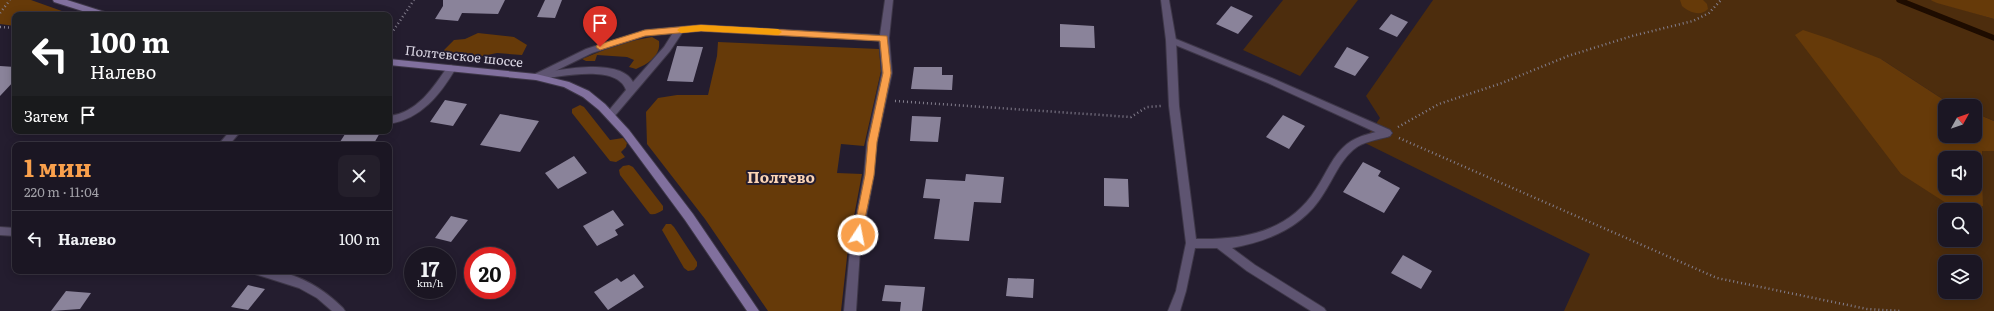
<!DOCTYPE html>
<html lang="ru">
<meta charset="utf-8">
<style>
:root{--surface:#1b1623;--page:#241f2b;--text:#f1f3f6;--muted:#a09fa6;--line:#393541;--accent:#f9a04c}
body{margin:0;font-family:Literata,serif;background:var(--page);color:var(--text);height:100vh;display:flex;flex-direction:column;font-size:15px;white-space:nowrap}
*{box-sizing:border-box;margin:0}
p{font-size:13px;color:var(--muted)}
.icon{flex:none;width:22px;height:22px;fill:none;stroke:currentColor;stroke-width:2;stroke-linecap:round;stroke-linejoin:round}
.map{position:relative;flex:1;overflow:hidden}
.panel{position:absolute;left:12px;top:142px;width:380px;height:132px;display:flex;flex-direction:column;background:var(--surface);border-radius:8px;box-shadow:0 2px 10px #0003,0 0 0 1px var(--line)}
.panel>*{flex:none}
.top-card{position:absolute;left:12px;top:12px;width:380px;height:122px;border-radius:8px;box-shadow:0 2px 10px #0003,0 0 0 1px var(--line);background:#202124;color:#fff;overflow:hidden}
.needle{width:26px;rotate:50deg}
.buttons{position:absolute;left:1938px;top:99px;display:grid;gap:8px}
.buttons a{display:grid;place-items:center;width:44px;height:44px;border-radius:8px;background:var(--surface);box-shadow:0 2px 10px #0003,0 0 0 1px var(--line);font-size:20px}
.speed{position:absolute;left:404px;top:247px;display:flex;gap:8px;font-size:20px;font-weight:700;text-align:center}
.speed>*{display:grid;place-content:center;width:52px;height:52px;border-radius:50%;background:var(--surface);box-shadow:0 2px 10px #0003,0 0 0 1px var(--line);line-height:1}
.speed small{font-size:10px;font-weight:400}
.speed .limit{border:6px solid #d22;background:#fff;color:#111}
.pin{position:absolute;display:grid;place-items:center;width:34px;height:34px;color:#fff;margin:-41px -17px;border-radius:50% 50% 50% 0;rotate:-45deg;box-shadow:0 0 4px #0007}
.pin .icon{rotate:45deg}
.me{position:absolute;width:44px;margin:-22px;rotate:11deg;stroke-linejoin:round;filter:drop-shadow(0 0 3px #0008)}
.turn{display:flex;align-items:center;gap:14px;height:84px;padding:0 12px;font-size:18px}
.turn .icon{width:52px;height:52px;stroke-width:2.5}
.turn b{display:block;font-size:28px;line-height:34px}
.then{display:flex;align-items:center;height:38px;padding:0 12px;background:#0003;gap:8px;font-size:15px}
.round{display:grid;place-items:center;flex:none;width:42px;height:42px;border-radius:8px;background:var(--page)}
.overview{display:flex;align-items:center;justify-content:space-between;height:68px;padding:0 12px}
h1{font-size:24px;font-weight:700;line-height:30px;color:var(--accent)}
ul{padding:0;list-style:none}
li{display:flex;align-items:center;gap:12px;height:56px;padding:0 12px;border-top:1px solid var(--line)}
li div{flex:1}
li b{display:block;font-size:15px}
li em{font-style:normal}
.map>svg:first-child{display:block}
.green{fill:#4d2d0d;fill-rule:evenodd}
.forest{fill:#663a09;fill-rule:evenodd}
.lines{fill:none;stroke-linecap:round;stroke-linejoin:round}
.stream{stroke:#1e0c00;stroke-width:5.5}
.building{fill:#8a839a}
.lane-casing{stroke:#3e3748;stroke-width:2}
.street-casing{stroke:#3e3748;stroke-width:2}
.secondary-casing{stroke:#3e3748;stroke-width:2}
.path{stroke:#847f8e;stroke-width:2.5;stroke-dasharray:1 3;stroke-linecap:butt}
.lane{fill:#5e5471;fill-rule:evenodd}
.street{fill:#5e5471;fill-rule:evenodd}
.secondary{fill:#81709e;fill-rule:evenodd}
.route{fill:#f9a04c;stroke:#a26831}
.slow{fill:#f59e0b}
.labels{text-anchor:middle;stroke-width:4;stroke-linejoin:round;paint-order:stroke}
.street-label{font-size:13px;fill:#dbd7e4;stroke:#241d2f}
.quarter-label{font-size:15px;font-weight:bold;fill:#fbd4b5;stroke:#241d2f}
</style>
<div class="map">
<svg width="1994" height="311" viewBox="0 0 1994 311">
<rect width="100%" height="100%" fill="#241d2f"/>
<path class="green" d="M 1283,0 L 1358,0 L 1300,76 L 1243,50 Z
M 1433,0 L 1930,0 L 1994,19 L 1994,121 L 1975,113 L 1975,106 L 1956,106 L 1947,102 L 1881,59 L 1901,174 L 1983,206 L 1982,150 L 1994,151 L 1994,311 L 1564,311 L 1590,254 L 1363,142 L 1380,118 L 1366,96 ZM 1945,210 L 1975,210 L 1975,240 L 1945,240 ZM 1945,262 L 1975,262 L 1975,292 L 1945,292 Z"/>
<path class="forest" d="M 0,0 L 31,0 L 73,15 L 15,15 L 15,26 L 0,24 Z
M 1680,0 L 1703,0 L 1707,4 L 1708,9 C 1700,17 1689,12 1682,6 Z
M 1930,0 L 1994,0 L 1994,19 L 1937,3 Z
M 1803,30 L 1830,39 L 1881,59 L 1947,102 L 1956,106 L 1945,106 L 1945,136 L 1975,136 L 1975,113 L 1994,121 L 1994,151 L 1982,151 L 1983,206 L 1957,210 L 1901,174 L 1795,35 ZM 1945,158 L 1975,158 L 1975,188 L 1945,188 Z
M 478,33 L 514,37 L 527,45 L 522,55 L 497,53 L 463,60 L 443,58 L 444,50 L 454,40 L 465,39 Z
M 652,37 L 659,41 C 661,56 648,64 636,69 L 629,67 L 634,60 L 627,57 L 597,55 L 595,61 L 586,61 L 582,59 L 621,43 Z
M 718,42 L 879,49 L 881,71 L 864,146 L 841,144 L 837,173 L 862,174 L 848,248 L 841,311 L 768,311 L 705,219 L 647,144 L 646,112 L 658,98 L 677,95 L 708,95 L 717,56 Z
M 580,105 L 584,107 L 610,140 L 623,138 L 627,143 L 626,147 L 621,152 L 625,157 L 616,162 L 610,161 L 572,113 L 572,109 Z
M 629,165 L 633,167 L 663,206 L 663,210 C 658,213 655,215 650,214 L 620,175 L 619,170 L 623,166 Z
M 666,224 L 671,224 L 674,227 L 697,262 L 697,266 L 694,270 L 688,271 L 684,268 L 662,230 Z"/>
<g class="lines">
<path class="stream" d="M 1899,0 L 1994,38"/>
</g>
<path class="building" d="M 443,0 L 505,0 L 498,14 L 462,13 L 458,21 L 435,19 L 443,6 Z
M 545,0 L 562,0 L 555,18 L 537,17 Z
M 1231,6 L 1253,16 L 1238,34 L 1216,24 Z
M 1391,14 L 1408,22 L 1397,37 L 1379,29 Z
M 1060,24 L 1094,26 L 1095,48 L 1060,47 Z
M 677,46 L 703,47 L 693,82 L 667,81 Z
M 1347,47 L 1369,57 L 1355,76 L 1334,67 Z
M 0,66 L 15,67 L 15,80 L 0,96 Z
M 914,67 L 942,67 L 942,75 L 953,75 L 952,90 L 911,89 Z
M 445,100 L 467,104 L 453,126 L 430,122 Z
M 500,114 L 539,121 L 520,152 L 480,145 Z
M 1283,115 L 1305,126 L 1289,149 L 1266,137 Z
M 912,116 L 941,117 L 938,142 L 910,141 Z
M 347,131 L 381,131 L 373,145 L 338,145 Z
M 574,156 L 587,173 L 558,189 L 545,173 Z
M 1363,162 L 1381,171 L 1378,176 L 1400,188 L 1384,213 L 1343,192 Z
M 966,174 L 1004,177 L 1001,203 L 974,202 L 969,241 L 934,239 L 940,199 L 923,198 L 926,179 L 965,181 Z
M 1104,178 L 1128,179 L 1129,207 L 1104,206 Z
M 613,210 L 624,225 L 615,230 L 618,235 L 597,246 L 583,226 Z
M 451,216 L 468,220 L 451,242 L 435,238 Z
M 1403,255 L 1432,271 L 1421,289 L 1391,273 Z
M 634,274 L 644,287 L 608,310 L 594,292 L 617,278 L 621,282 Z
M 1008,278 L 1034,279 L 1033,298 L 1006,296 Z
M 248,285 L 265,289 L 248,310 L 231,307 Z
M 885,285 L 925,287 L 922,311 L 900,311 L 901,302 L 882,301 Z
M 66,291 L 91,293 L 80,309 L 51,311 Z"/>
<g class="lines">
<g class="lane-casing">
<path id="lane" d="M 679,27 L 684,30 L 670,51 L 613,118 L 610,119 L 605,115 L 626,90 C 617,63 558,77 536,80 L 531,77 L 536,74 C 558,70 620,57 633,82 L 664,47 L 676,28 Z
M 884,35 L 889,38 L 892,73 L 877,142 L 874,175 L 860,250 L 856,311 L 844,311 L 850,250 L 864,175 L 867,142 L 882,73 L 879,38 Z
M 1171,37 L 1274,79 L 1390,130 L 1392,133 L 1387,137 L 1384,136 L 1268,83 L 1168,42 L 1166,40 L 1168,38 Z
M 451,65 L 456,68 C 440,95 421,119 389,124 L 389,116 C 417,113 433,88 448,66 Z"/>
</g>
<g class="street-casing">
<path id="street" d="M 885,0 L 893,0 L 889,38 L 884,41 L 701,31 L 645,36 L 592,53 L 539,79 L 536,80 L 531,77 L 533,75 L 586,49 L 645,30 L 701,25 L 880,35 Z
M 1161,0 L 1169,0 L 1176,40 L 1179,106 L 1196,239 C 1243,240 1289,232 1316,189 C 1326,174 1333,155 1347,144 C 1358,135 1374,133 1387,129 L 1392,133 L 1390,136 C 1378,140 1363,141 1353,150 C 1340,161 1333,179 1324,193 C 1304,227 1269,241 1232,248 L 1255,265 L 1324,308 L 1326,311 L 1311,311 L 1247,271 L 1217,248 L 1195,248 L 1186,291 L 1180,311 L 1168,311 L 1176,291 L 1186,243 L 1169,106 L 1166,40 Z
M 230,131 L 241,131 L 229,145 L 218,145 Z
M 0,227 L 15,228 L 15,236 L 0,235 Z
M 254,271 C 261,271 268,270 275,271 C 301,275 325,290 343,308 L 345,311 L 332,311 L 317,298 L 299,288 L 255,274 Z"/>
</g>
<g class="secondary-casing">
<path id="secondary" d="M 53,0 L 67,0 L 108,13 L 109,15 L 95,15 L 54,2 Z
M 389,59 L 536,74 L 569,82 L 589,91 L 605,104 L 629,130 L 693,214 L 759,311 L 747,311 L 685,220 L 623,136 L 599,110 L 583,97 L 564,87 L 536,80 L 389,65 Z"/>
</g>
<path class="path" d="M 0,13 L 10,0
M 0,27 L 15,28
M 389,37 L 414,0
M 895,101 L 1131,117 L 1147,107 L 1161,106
M 1398,127 L 1439,104 L 1502,83 L 1568,56 L 1632,36 L 1693,21 L 1709,13 L 1721,0
M 1399,138 L 1717,278 L 1867,309 L 1901,311"/>
<use href="#lane" class="lane"/>
<use href="#street" class="street"/>
<use href="#secondary" class="secondary"/>
</g>
<path class="route" d="M 701,25 L 887,36 L 891,73 L 877,142 L 874,175 L 861,238 L 858,239 L 853,235 L 865,175 L 868,142 L 883,73 L 880,41 L 701,31 L 645,36 L 600,50 L 596,47 L 597,45 L 645,30 Z"/>
<path class="slow" d="M 701,25 L 778,29 L 782,32 L 778,35 L 701,31 L 681,33 L 677,30 L 681,27 Z"/>
<g class="labels">
<g class="street-label">
<text transform="translate(464 56) rotate(6)" y="5">Полтевское шоссе</text>
</g>
<g class="quarter-label">
<text x="781" y="183">Полтево</text>
</g>
</g>
</svg>
<div class="buttons">
<a><svg class="needle" viewBox="-14 -14 28 28"><path d="M0-13l5 13h-10z" fill="#e53935"/><path d="M0 13l5-13h-10z" fill="#a09fa6"/></svg></a>
<a><svg class="icon" aria-label="sound" viewBox="0 0 24 24"><path d="M4 9h4l5-4v14l-5-4H4zM17 9q2 3 0 6"/></svg></a>
<a><svg class="icon" aria-label="search" viewBox="0 0 24 24"><circle cx="10" cy="10" r="6"/><path d="M15 15l6 6"/></svg></a>
<a><svg class="icon" aria-label="layers" viewBox="0 0 24 24"><path d="M12 4l9 5-9 5-9-5zM3 14l9 5 9-5"/></svg></a>
</div>
<div class="speed"><div>17<small>km/h</small></div><div class="limit">20</div></div>
<div class="pin" style="left:600px;top:47px;background:#d93025"><svg class="icon" aria-label="arrive" viewBox="0 0 24 24"><path d="M6 21V4h12l-3 4 3 4H6"/></svg></div>
<svg class="me" style="left:858px;top:235px" viewBox="-20 -20 40 40"><circle r="17" fill="#f9a04c" stroke="#fff" stroke-width="3"/><path d="M0-11L8 9 0 5-8 9z" fill="#fff"/></svg>
<div class="top-card">
<div class="turn"><svg class="icon" aria-label="left" viewBox="0 0 24 24"><path d="M17 20v-9H6M10 6l-5 5 5 5"/></svg><div><b>100 m</b>Налево</div></div>
<div class="then">Затем<svg class="icon" aria-label="arrive" viewBox="0 0 24 24"><path d="M6 21V4h12l-3 4 3 4H6"/></svg></div>
</div>
<section class="panel">
<div class="overview"><div><h1>1 мин</h1><p>220 m · 11:04</p></div><a class="round"><svg class="icon" aria-label="close" viewBox="0 0 24 24"><path d="M6 6l12 12M18 6L6 18"/></svg></a></div>
<ul>
<li><svg class="icon" aria-label="left" viewBox="0 0 24 24"><path d="M17 20v-9H6M10 6l-5 5 5 5"/></svg><div><b>Налево</b></div><em>100 m</em></li>
</ul>
</section>
</div>
